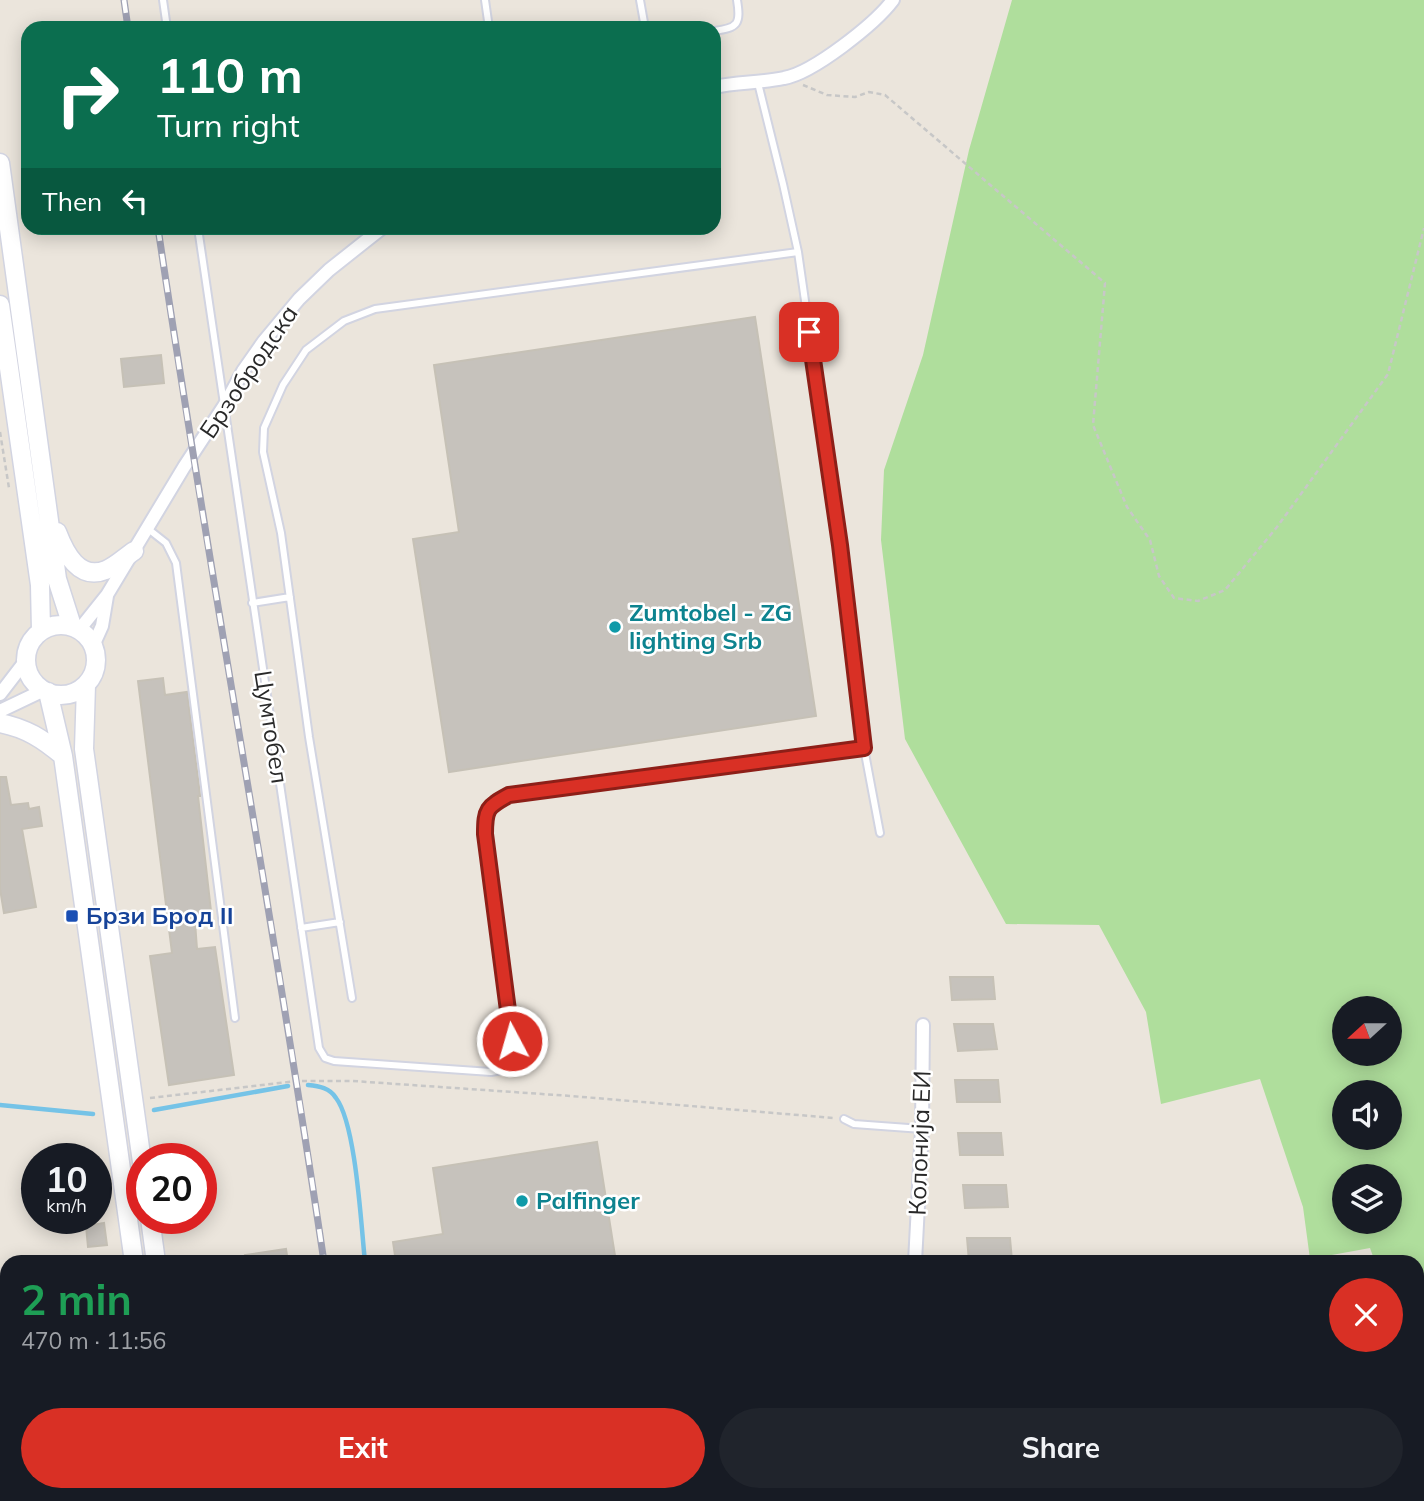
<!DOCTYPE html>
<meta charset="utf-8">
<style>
:root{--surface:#171b24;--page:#20242c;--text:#f1f3f6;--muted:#9ea1a6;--accent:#d93025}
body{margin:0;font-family:Mulish,sans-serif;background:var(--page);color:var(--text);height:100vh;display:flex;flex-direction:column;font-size:26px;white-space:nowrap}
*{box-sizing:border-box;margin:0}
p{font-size:23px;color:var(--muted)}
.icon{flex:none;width:38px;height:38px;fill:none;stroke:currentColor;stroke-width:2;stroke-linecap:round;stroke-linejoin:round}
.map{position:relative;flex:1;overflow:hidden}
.drawer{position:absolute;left:0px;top:1255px;width:1424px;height:247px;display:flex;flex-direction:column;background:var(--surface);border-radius:21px 21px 0 0;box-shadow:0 4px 18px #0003}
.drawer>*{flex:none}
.banner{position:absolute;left:21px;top:21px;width:700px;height:214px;border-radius:21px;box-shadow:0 4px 18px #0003;background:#0b6e4f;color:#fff;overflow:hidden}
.needle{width:46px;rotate:249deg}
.buttons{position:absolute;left:1332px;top:996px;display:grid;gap:14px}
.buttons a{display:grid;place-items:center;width:70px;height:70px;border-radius:50%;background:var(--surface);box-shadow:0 4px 18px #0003;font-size:35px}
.speed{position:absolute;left:21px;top:1143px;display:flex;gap:14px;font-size:35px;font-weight:700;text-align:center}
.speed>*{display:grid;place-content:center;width:91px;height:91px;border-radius:50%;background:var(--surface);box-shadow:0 4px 18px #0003;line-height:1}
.speed small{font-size:18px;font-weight:400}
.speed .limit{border:10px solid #d22;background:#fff;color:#111}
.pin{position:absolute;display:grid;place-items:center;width:60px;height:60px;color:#fff;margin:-30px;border-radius:14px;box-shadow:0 4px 10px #0006}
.me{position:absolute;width:77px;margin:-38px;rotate:354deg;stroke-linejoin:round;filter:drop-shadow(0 0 5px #0008)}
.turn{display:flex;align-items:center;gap:24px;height:147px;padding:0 21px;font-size:32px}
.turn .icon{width:91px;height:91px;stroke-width:2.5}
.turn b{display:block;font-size:49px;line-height:60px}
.then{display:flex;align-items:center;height:66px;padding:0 21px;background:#0003;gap:14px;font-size:26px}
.round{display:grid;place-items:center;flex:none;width:74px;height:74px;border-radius:37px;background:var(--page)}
.headline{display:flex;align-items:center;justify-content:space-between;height:119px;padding:0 21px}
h1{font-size:42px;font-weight:700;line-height:52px;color:#1e9e55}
.cta{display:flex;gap:14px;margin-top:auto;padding:14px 21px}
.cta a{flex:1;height:80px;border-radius:42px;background:var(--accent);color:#fff;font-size:28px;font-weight:700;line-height:80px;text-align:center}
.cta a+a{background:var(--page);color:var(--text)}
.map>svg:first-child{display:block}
.green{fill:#afde9c;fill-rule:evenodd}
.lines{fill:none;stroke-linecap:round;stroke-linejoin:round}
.stream{stroke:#75c3e7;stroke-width:4.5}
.building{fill:#c6c2bc;stroke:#c6c1b6;stroke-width:2}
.lane-casing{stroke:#d2d4e1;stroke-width:10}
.street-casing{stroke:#d2d4e1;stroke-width:16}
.secondary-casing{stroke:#d2d4e1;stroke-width:21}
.path{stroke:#c7c7c7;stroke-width:2.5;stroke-dasharray:5 3.5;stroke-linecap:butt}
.lane{stroke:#fff;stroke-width:6}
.street{stroke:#fff;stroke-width:12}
.secondary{stroke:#fff;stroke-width:18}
.rail-casing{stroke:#9fa1b3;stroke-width:7}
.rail{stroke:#fff;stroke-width:4.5;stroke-dasharray:13;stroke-linecap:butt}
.route-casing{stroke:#8d1f18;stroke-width:18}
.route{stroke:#d93025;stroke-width:12}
.culture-dot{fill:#0f9aa8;stroke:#fff;stroke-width:2.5}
.transit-dot{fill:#1a4fb4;stroke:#fff;stroke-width:2.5}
.labels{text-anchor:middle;stroke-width:5;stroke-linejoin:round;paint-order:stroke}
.street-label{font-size:24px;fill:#292929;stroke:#fff}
.culture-label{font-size:24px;font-weight:bold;fill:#0d838f;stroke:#fff;text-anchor:start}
.transit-label{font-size:24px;font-weight:bold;fill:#164399;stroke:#fff;text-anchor:start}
</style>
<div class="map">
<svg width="1424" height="1501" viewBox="0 0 1424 1501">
<rect width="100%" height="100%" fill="#ebe5dc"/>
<path class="green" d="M 1012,0 L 1424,0 L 1424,1411 L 1418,1374 L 1418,1262 L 1375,1262 L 1370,1248 L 1310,1259 L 1303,1207 L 1260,1079 L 1161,1104 L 1146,1012 L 1099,925 L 1006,924 L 905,739 L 881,540 L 884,470 L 923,355 L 969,150 ZM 1344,1008 L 1390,1008 L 1390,1054 L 1344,1054 ZM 1344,1092 L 1390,1092 L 1390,1138 L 1344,1138 ZM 1344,1176 L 1390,1176 L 1390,1222 L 1344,1222 Z"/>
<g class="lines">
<path class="stream" d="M 308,1085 C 319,1086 330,1088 336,1098 C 356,1124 361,1225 365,1262
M 0,1105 L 93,1114
M 154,1110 L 288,1086
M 401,1494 L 402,1501"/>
</g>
<path class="building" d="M 755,317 L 816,716 L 449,772 L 413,539 L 459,532 L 434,365 Z
M 161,355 L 164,383 L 124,387 L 121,359 Z
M 163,678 L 165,695 L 187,692 L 199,787 L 200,796 L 198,796 L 212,920 L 195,922 L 197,949 L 215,947 L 234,1075 L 169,1085 L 150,956 L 172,953 L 138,681 Z
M 0,777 L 6,777 L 11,805 L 28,803 L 29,809 L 39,807 L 42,826 L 22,829 L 36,907 L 4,913 L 0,889 Z
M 950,977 L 993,977 L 995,999 L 952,1000 Z
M 954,1024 L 993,1024 L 997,1049 L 958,1051 Z
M 955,1080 L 998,1080 L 1000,1102 L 957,1102 Z
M 958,1133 L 1001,1133 L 1003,1155 L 960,1155 Z
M 597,1142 L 616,1262 L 396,1262 L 393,1242 L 443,1234 L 433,1168 Z
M 963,1185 L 1006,1185 L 1008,1207 L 965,1208 Z
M 104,1223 L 107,1245 L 88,1247 L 86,1226 Z
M 967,1238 L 1010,1238 L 1012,1261 L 969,1261 Z
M 286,1249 L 288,1262 L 246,1262 L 245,1255 Z"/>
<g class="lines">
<g class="lane-casing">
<path id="lane" d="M 163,0 L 167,28
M 485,0 L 489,28
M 640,0 L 645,28
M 714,31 C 738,28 741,24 737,0
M 758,83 L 783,184 L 798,252 L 840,545 L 864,748 L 880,833
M 198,228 L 319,1048 L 325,1058 L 334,1061 L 491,1072 L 502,1070 L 507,1062 L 512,1041 L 485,834 C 485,809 487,807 509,795 L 864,748
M 147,528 L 166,543 L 176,563 L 235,1018
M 252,603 L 290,597
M 301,928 L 340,922
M 352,998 L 309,737 L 281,533 L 263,452 L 264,428 L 283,385 L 306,350 L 344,321 L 375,309 L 798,252
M 844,1119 L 854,1124 L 922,1129
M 0,1471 L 7,1467"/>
</g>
<g class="street-casing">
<path id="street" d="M 714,87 C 737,82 761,83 784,78 C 813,73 875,24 893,0
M 79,630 L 107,595 L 184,467 L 224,406 L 243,371 L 264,341 L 299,299 L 329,270 L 382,228
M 93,646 L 102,626 L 107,596
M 0,694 L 27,659
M 0,711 L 44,690
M 915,1262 L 922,1129 L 923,1025
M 944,1494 L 946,1501"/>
</g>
<g class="secondary-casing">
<path id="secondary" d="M 0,163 L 57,579 L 72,626
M 0,305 L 40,585 L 41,631
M 57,532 C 65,553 79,581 106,570 C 116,566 125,557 134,551
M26 660a35 35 0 1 1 70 0a35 35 0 1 1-70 0Z
M 86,685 L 84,749 L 142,1162
M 48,692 L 63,756 L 134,1262
M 0,723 C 26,728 43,739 63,756
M 150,1218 L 156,1262
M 167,1494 L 168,1501
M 190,1494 L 191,1501"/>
</g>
<path class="path" d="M 803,85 L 827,95 L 855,97 L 869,92 L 885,95 L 1105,283 L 1093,425 L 1127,507 L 1150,540 L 1159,576 L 1174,598 L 1198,601 L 1225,590 L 1277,527 L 1388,374 L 1424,228
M 0,432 L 9,488
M 150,1098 L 297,1081 L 353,1081 L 571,1096 L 834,1118"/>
<use href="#lane" class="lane"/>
<use href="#street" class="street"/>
<use href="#secondary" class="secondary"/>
<g class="rail-casing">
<path id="rail" d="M 124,0 L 128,28
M 158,228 C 209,573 273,916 324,1262
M 359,1494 L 360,1501"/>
</g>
<use href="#rail" class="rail"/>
</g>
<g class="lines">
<g class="route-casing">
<path id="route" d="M 512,1041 L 485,834 C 485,809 487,807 509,795 L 864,748 L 840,545 L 809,332"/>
</g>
<use href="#route" class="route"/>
</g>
<g class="culture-dot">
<circle cx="615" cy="627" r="7"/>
<circle cx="522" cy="1201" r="7"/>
</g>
<rect class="transit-dot" x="65" y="909" width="14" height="14" rx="3.5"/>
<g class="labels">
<g class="street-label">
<text transform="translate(249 372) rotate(-56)" y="8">Брзобродска</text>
<text transform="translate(271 727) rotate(81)" y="8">Цумтобел</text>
<text transform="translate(920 1143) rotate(-88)" y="8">Колонија ЕИ</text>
</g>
<g class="culture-label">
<text x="629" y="621">Zumtobel - ZG<tspan x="629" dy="28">lighting Srb</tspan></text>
<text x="536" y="1209">Palfinger</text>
</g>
<g class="transit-label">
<text x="86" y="924">Брзи Брод II</text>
</g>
</g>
</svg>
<div class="buttons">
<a><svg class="needle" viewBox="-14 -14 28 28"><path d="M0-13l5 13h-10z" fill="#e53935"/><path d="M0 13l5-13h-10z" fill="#9ea1a6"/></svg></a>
<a><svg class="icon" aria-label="sound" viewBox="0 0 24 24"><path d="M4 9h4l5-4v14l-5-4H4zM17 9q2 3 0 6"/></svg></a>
<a><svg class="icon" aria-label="layers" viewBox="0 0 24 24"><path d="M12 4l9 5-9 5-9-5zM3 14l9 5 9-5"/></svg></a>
</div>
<div class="speed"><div>10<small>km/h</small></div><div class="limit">20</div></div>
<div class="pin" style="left:809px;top:332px;background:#d93025"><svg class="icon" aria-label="arrive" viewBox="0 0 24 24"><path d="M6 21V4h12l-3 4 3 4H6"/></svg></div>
<svg class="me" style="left:512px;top:1041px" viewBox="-20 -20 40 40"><circle r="17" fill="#d93025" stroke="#fff" stroke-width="3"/><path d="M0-11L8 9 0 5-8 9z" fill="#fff"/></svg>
<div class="banner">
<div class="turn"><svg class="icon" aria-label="right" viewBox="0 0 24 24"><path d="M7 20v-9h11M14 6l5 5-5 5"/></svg><div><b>110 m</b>Turn right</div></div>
<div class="then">Then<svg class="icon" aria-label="left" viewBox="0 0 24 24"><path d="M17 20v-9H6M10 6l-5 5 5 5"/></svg></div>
</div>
<section class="drawer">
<div class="headline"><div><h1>2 min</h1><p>470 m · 11:56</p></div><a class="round" style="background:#d93025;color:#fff"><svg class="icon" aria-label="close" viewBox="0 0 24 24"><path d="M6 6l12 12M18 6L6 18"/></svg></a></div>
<div class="cta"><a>Exit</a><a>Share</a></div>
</section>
</div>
